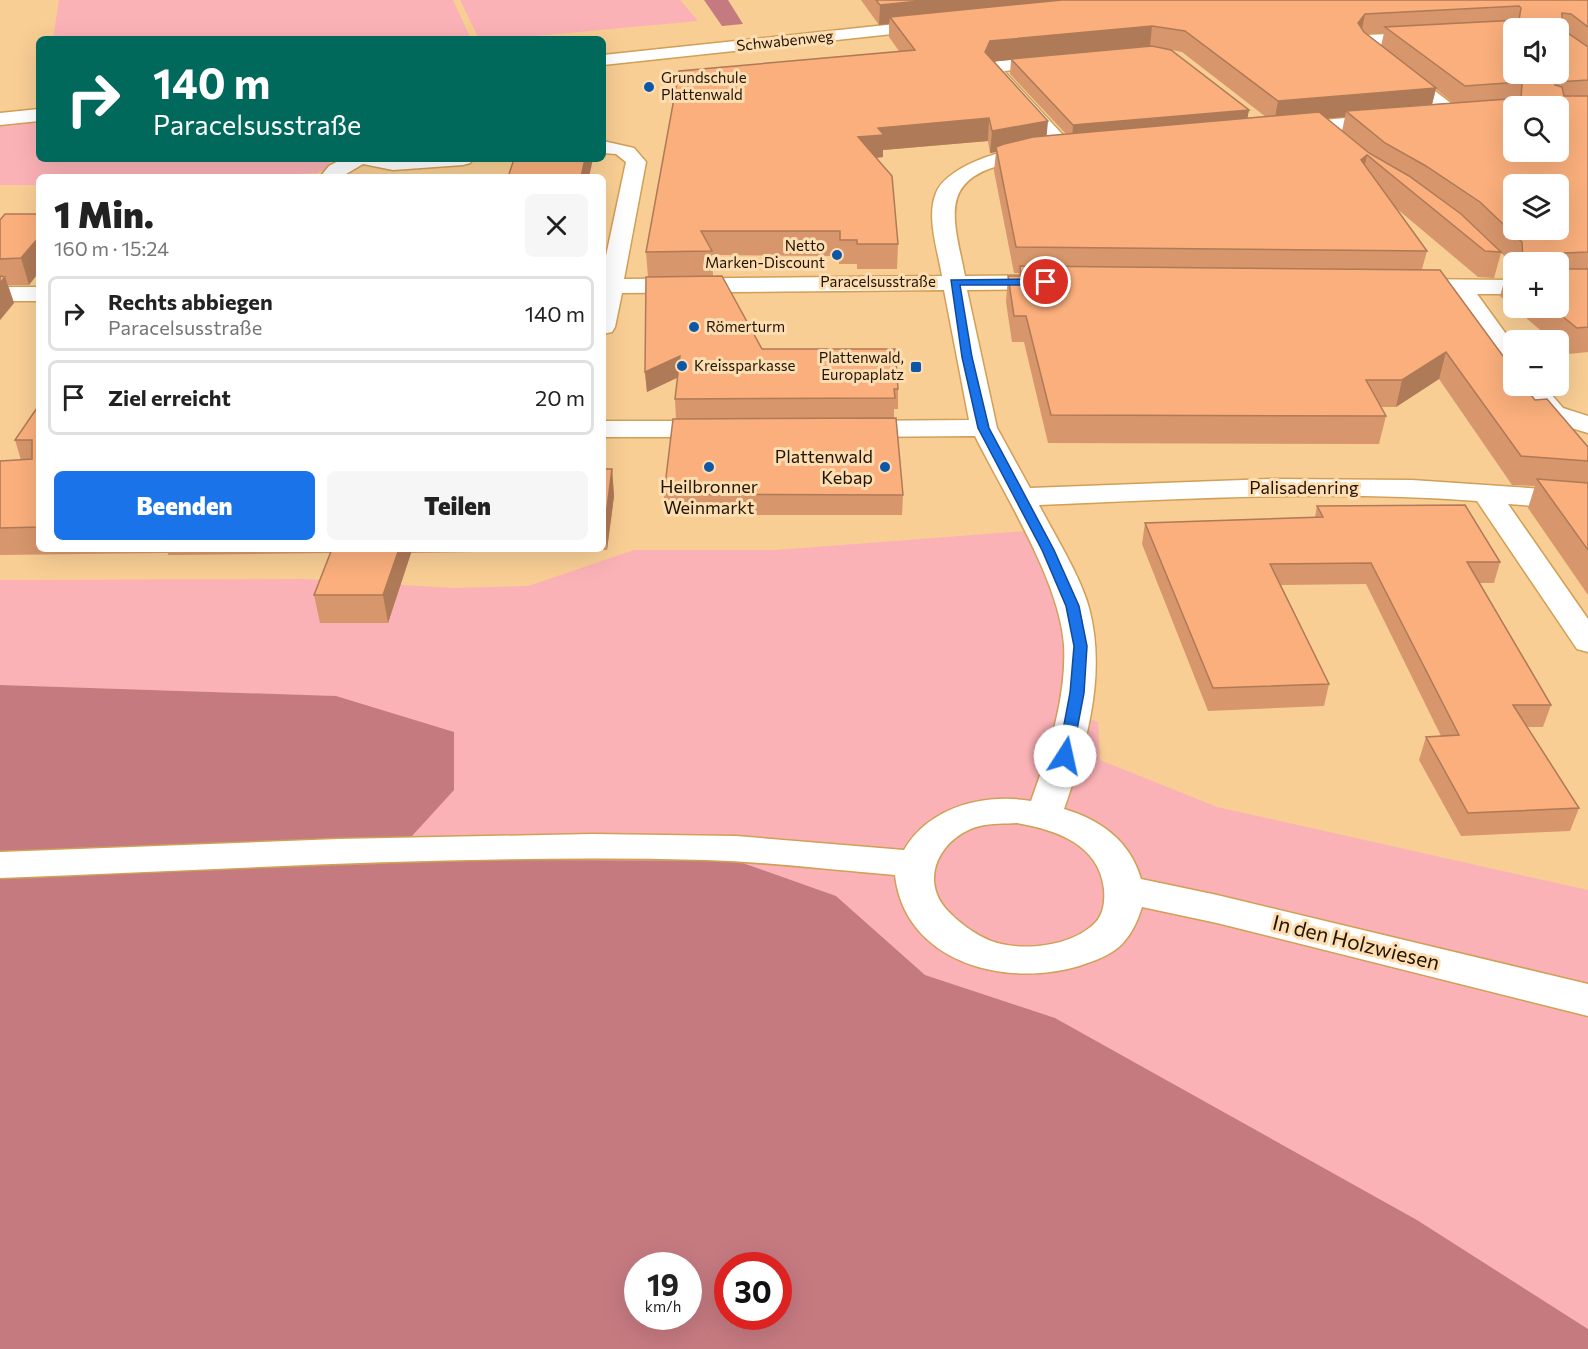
<!DOCTYPE html>
<html lang="de">
<meta charset="utf-8">
<style>
:root{--surface:#fff;--page:#f6f6f6;--text:#222;--muted:#767676;--line:#e0e0e0;--accent:#1a73e8}
body{margin:0;font-family:Commissioner,sans-serif;background:var(--page);color:var(--text);height:100vh;display:flex;flex-direction:column;font-size:22px;white-space:nowrap}
*{box-sizing:border-box;margin:0}
p{font-size:20px;color:var(--muted)}
.icon{flex:none;width:33px;height:33px;fill:none;stroke:currentColor;stroke-width:2;stroke-linecap:round;stroke-linejoin:round}
.map{position:relative;flex:1;overflow:hidden}
.drawer{position:absolute;left:36px;top:174px;width:570px;height:378px;display:flex;flex-direction:column;background:var(--surface);border-radius:9px;box-shadow:0 6px 24px #0002}
.drawer>*{flex:none}
.hud{position:absolute;left:36px;top:36px;width:570px;height:126px;border-radius:9px;box-shadow:0 6px 24px #0002;background:#00695c;color:#fff;overflow:hidden}
.buttons{position:absolute;left:1503px;top:18px;display:grid;gap:12px}
.buttons a{display:grid;place-items:center;width:66px;height:66px;border-radius:9px;background:var(--surface);box-shadow:0 6px 24px #0002;font-size:30px}
.speed{position:absolute;left:624px;top:1252px;display:flex;gap:12px;font-size:30px;font-weight:700;text-align:center}
.speed>*{display:grid;place-content:center;width:78px;height:78px;border-radius:50%;background:var(--surface);box-shadow:0 6px 24px #0002;line-height:1}
.speed small{font-size:15px;font-weight:400}
.speed .limit{border:9px solid #d22;background:#fff;color:#111}
.pin{position:absolute;display:grid;place-items:center;width:51px;height:51px;color:#fff;margin:-26px;border:3px solid #fff;border-radius:50%;box-shadow:0 2px 6px #0007}
.me{position:absolute;width:66px;margin:-33px;rotate:10deg;stroke-linejoin:round;filter:drop-shadow(0 0 4px #0008)}
.turn{display:flex;align-items:center;gap:21px;height:126px;padding:0 18px;font-size:27px}
.turn .icon{width:78px;height:78px;stroke-width:2.5}
.turn b{display:block;font-size:42px;line-height:51px}
.round{display:grid;place-items:center;flex:none;width:63px;height:63px;border-radius:9px;background:var(--page)}
.overview{display:flex;align-items:center;justify-content:space-between;height:102px;padding:0 18px}
h1{font-size:36px;font-weight:800;line-height:45px}
.button{display:flex;gap:12px;margin-top:auto;padding:12px 18px}
.button a{flex:1;height:69px;border-radius:9px;background:var(--accent);color:#fff;font-size:24px;font-weight:800;line-height:69px;text-align:center}
.button a+a{background:var(--page);color:var(--text)}
ul{padding:0;list-style:none}
li{display:flex;align-items:center;gap:18px;height:75px;margin:0 12px 9px;padding:0 6px;border:3px solid var(--line);border-radius:9px}
li div{flex:1}
li b{display:block;font-size:22px}
li em{font-style:normal}
.map>svg:first-child{display:block}
.green{fill:#fbb2b6}
.forest{fill:#c57a80;fill-rule:evenodd}
.lines{fill:none;stroke-linecap:round;stroke-linejoin:round}
.minor-casing{stroke:#d19f55;stroke-width:3}
.minor{fill:#fff;fill-rule:evenodd}
.wall{fill:#d7966b;fill-rule:evenodd}
.shaded-wall{fill:#af7a57}
.building{fill:#faaf7c;stroke:#af7a57;stroke-width:1.5;fill-rule:evenodd}
.route{fill:#1a73e8;stroke:#114b97;stroke-width:1.5}
.poi-dot{fill:#0e57a6;stroke:#fddeb3;stroke-width:2}
.labels{text-anchor:middle;stroke-width:6;stroke-linejoin:round;paint-order:stroke}
.far-street-label{font-size:15px;fill:#231400;stroke:#fddeb3}
.far-poi-label{font-size:15px;fill:#231400;stroke:#fddeb3;text-anchor:start}
.poi-label{font-size:18px;fill:#231400;stroke:#fddeb3;text-anchor:end}
.street-label{font-size:18px;fill:#231400;stroke:#fddeb3}
.near-street-label{font-size:21px;fill:#231400;stroke:#fddeb3}
</style>
<div class="map">
<svg width="1588" height="1349" viewBox="0 0 1588 1349">
<rect width="100%" height="100%" fill="#f8ce94"/>
<path class="green" d="M 59,0 L 453,0 L 471,39 L 53,39 Z
M 460,0 L 680,0 L 698,21 L 503,39 L 479,39 Z
M 39,119 L 39,159 L 334,159 L 324,170 L 316,173 L 232,177 L 39,177 L 39,185 L 0,185 L 0,123 Z
M 1038,530 L 1073,606 L 1073,713 L 1098,722 L 1100,760 L 1217,807 L 1588,890 L 1588,1329 L 1417,1220 L 1055,1018 L 925,975 L 836,896 L 390,859 L 336,696 L 0,685 L 0,580 L 303,579 L 453,588 L 528,586 L 634,550 L 776,550 Z"/>
<path class="forest" d="M 704,0 L 728,0 L 743,24 L 722,26 Z
M 0,685 L 336,696 L 454,732 L 454,790 L 391,859 L 737,861 L 836,896 L 925,975 L 1055,1018 L 1417,1220 L 1588,1329 L 1588,1349 L 0,1349 ZM 638,1266 L 688,1266 L 688,1317 L 638,1317 ZM 728,1266 L 778,1266 L 778,1317 L 728,1317 Z"/>
<g class="lines">
<g class="minor-casing">
<path id="minor" d="M 933,20 L 939,21 L 941,25 L 939,29 L 603,65 L 603,55 Z
M 1514,28 L 1516,28 L 1514,28 L 1514,38 L 1375,45 L 1461,111 L 1463,115 L 1461,119 L 1447,119 L 1361,51 L 1356,43 L 1361,36 L 1367,35 Z
M 1054,56 L 1060,57 L 1063,61 L 1060,65 L 1004,71 L 1073,146 L 1076,150 L 1073,154 L 1059,154 L 985,71 L 994,62 L 1000,61 Z
M 39,109 L 39,121 L 0,125 L 0,113 Z
M 1389,114 L 1396,116 L 1399,120 L 1396,124 L 1291,135 L 1284,133 L 1281,129 L 1284,125 L 1291,123 Z
M 603,141 L 634,148 L 646,162 L 624,279 L 942,276 C 938,251 926,217 936,193 C 947,164 1019,142 1047,149 L 1050,153 L 1047,157 C 1035,160 1022,161 1010,163 C 936,178 954,220 965,276 L 1053,275 L 1061,277 L 1065,282 L 1061,287 L 1053,289 L 967,290 L 997,428 L 1030,488 L 1270,479 L 1412,480 L 1588,492 L 1588,510 L 1508,504 L 1588,619 L 1588,652 L 1577,649 L 1477,501 C 1331,490 1185,499 1039,505 C 1054,534 1081,577 1089,608 C 1107,675 1086,746 1064,809 C 1101,820 1130,841 1141,879 L 1217,895 L 1588,984 L 1588,1016 L 1217,923 L 1142,907 C 1138,920 1132,933 1123,943 C 1112,955 1094,961 1079,966 C 1006,988 905,963 895,875 C 832,870 769,862 706,860 C 471,854 235,869 0,878 L 0,852 L 338,839 L 592,834 L 736,836 L 904,850 C 929,807 984,793 1031,801 C 1048,754 1067,696 1064,645 C 1060,582 1004,494 975,436 L 854,437 L 845,435 L 841,429 L 845,423 L 854,421 L 969,420 L 944,290 L 622,293 L 615,327 L 612,332 L 603,334 L 603,270 L 626,162 L 616,154 L 603,153 ZM 1017,823 C 1056,830 1099,844 1104,889 C 1105,900 1104,914 1095,923 C 1071,947 1021,952 991,941 C 974,934 958,922 946,909 C 918,877 943,835 980,826 C 992,823 1005,824 1017,823 Z
M 342,159 L 473,159 L 470,163 L 463,165 L 393,170 L 363,164 L 341,177 L 320,177 L 329,166 Z
M 1407,279 L 1514,280 L 1514,294 L 1477,294 L 1514,345 L 1514,370 L 1505,368 L 1453,293 L 1399,291 L 1395,286 L 1399,281 Z
M 0,287 L 39,287 L 39,301 L 0,301 Z
M 1518,386 L 1544,386 L 1563,408 L 1588,416 L 1588,433 L 1545,420 Z
M 603,421 L 715,421 L 724,423 L 728,429 L 724,435 L 715,437 L 603,437 Z"/>
</g>
<use href="#minor" class="minor"/>
</g>
<path class="wall" d="M 861,0 L 1588,0 L 1588,352 L 1568,354 L 1558,346 L 1558,340 L 1552,340 L 1500,296 L 1507,271 L 1514,271 L 1514,308 L 1558,308 L 1558,262 L 1514,262 L 1514,264 L 1501,253 L 1494,278 L 1478,277 L 1396,208 L 1427,251 L 1422,269 L 1535,400 L 1588,447 L 1588,595 L 1528,508 L 1535,486 L 1512,485 L 1439,379 L 1396,407 L 1381,407 L 1386,416 L 1379,444 L 1048,443 L 1024,342 L 1012,342 L 1006,302 L 1008,276 L 1019,276 L 1019,273 L 1014,273 L 994,171 L 996,152 L 990,153 L 988,141 L 883,150 L 883,157 L 876,158 L 898,244 L 897,269 L 857,269 L 857,264 L 839,264 L 839,256 L 712,255 L 713,276 L 648,277 L 646,252 L 899,51 L 889,37 L 889,24 L 879,25 ZM 1384,33 L 1381,46 L 1365,34 ZM 1162,48 L 1182,52 L 1266,117 L 1247,118 L 1249,110 ZM 1011,60 L 1010,74 L 1066,134 L 1047,136 L 994,61 ZM 1436,89 L 1453,103 L 1432,104 ZM 1345,117 L 1342,131 L 1326,118 Z
M 39,214 L 39,272 L 29,285 L 8,285 L 14,303 L 0,320 L 0,220 Z
M 762,349 L 898,389 L 898,409 L 894,409 L 894,418 L 676,419 L 675,399 L 678,377 L 647,392 L 645,372 Z
M 39,405 L 39,549 L 603,549 L 603,469 L 612,469 L 614,496 L 607,550 L 411,553 L 388,623 L 320,623 L 314,595 L 331,553 L 168,555 L 168,553 L 0,555 L 0,461 L 21,460 L 15,440 Z
M 664,494 L 903,495 L 902,515 L 665,515 Z
M 1317,506 L 1500,562 L 1494,583 L 1479,583 L 1551,705 L 1543,727 L 1527,727 L 1579,808 L 1570,831 L 1461,836 L 1419,760 L 1426,737 L 1441,736 L 1366,584 L 1281,585 L 1329,684 L 1324,706 L 1208,711 L 1142,544 L 1145,523 L 1315,517 Z"/>
<path class="shaded-wall" d="M 930,0 L 1096,0 L 890,17 L 889,24 L 879,25 L 880,5 Z
M 1365,14 L 1361,34 L 1358,23 Z
M 1152,26 L 1150,46 L 989,62 L 985,52 L 990,41 Z
M 604,77 L 606,99 L 603,112 L 603,82 Z
M 1436,88 L 1431,109 L 1346,111 L 1345,117 L 1274,123 L 1278,101 Z
M 1249,110 L 1246,125 L 1072,141 L 1073,125 Z
M 989,118 L 988,141 L 883,150 L 883,157 L 857,160 L 858,137 L 878,128 Z
M 1048,121 L 1046,143 L 996,147 L 996,152 L 990,153 L 992,131 Z
M 1367,155 L 1362,179 L 1361,160 Z
M 585,159 L 593,159 L 589,177 L 581,177 Z
M 39,237 L 39,272 L 29,285 L 21,258 Z
M 5,277 L 14,303 L 0,320 L 0,283 Z
M 1446,352 L 1439,379 L 1396,407 L 1402,380 Z
M 680,356 L 681,376 L 647,392 L 645,372 Z
M 612,469 L 614,496 L 607,550 L 605,523 Z
M 399,549 L 411,549 L 411,553 L 388,623 L 383,595 Z"/>
<path class="building" d="M 876,0 L 930,0 L 880,5 Z
M 1062,0 L 1588,0 L 1588,27 L 1571,14 L 1562,13 L 1562,29 L 1588,47 L 1588,80 L 1557,82 L 1555,85 L 1562,87 L 1564,96 L 1588,96 L 1588,252 L 1564,253 L 1564,269 L 1588,269 L 1588,327 L 1577,328 L 1552,308 L 1558,308 L 1558,262 L 1523,262 L 1522,242 L 1480,202 L 1426,166 L 1385,143 L 1346,111 L 1521,98 L 1522,84 L 1520,82 L 1465,86 L 1385,27 L 1519,20 L 1521,8 L 1519,6 L 1365,14 L 1358,23 L 1364,32 L 1436,88 L 1278,101 L 1185,31 L 1152,26 L 990,41 L 985,52 L 1048,121 L 992,131 L 989,118 L 878,128 L 884,135 L 858,137 L 892,176 L 898,244 L 857,244 L 857,240 L 840,240 L 840,231 L 701,231 L 712,251 L 646,252 L 679,71 L 915,50 L 890,17 ZM 1514,28 L 1558,28 L 1558,74 L 1514,74 ZM 1514,106 L 1558,106 L 1558,152 L 1514,152 ZM 1514,184 L 1558,184 L 1558,230 L 1514,230 Z
M 1152,46 L 1171,50 L 1249,110 L 1073,125 L 1011,59 Z
M 1319,112 L 1369,153 L 1409,176 L 1461,214 L 1501,252 L 1485,251 L 1367,155 L 1361,160 L 1427,251 L 1016,247 L 996,147 L 1004,144 L 1033,137 Z
M 514,159 L 585,159 L 581,177 L 508,177 Z
M 277,175 L 276,177 L 198,177 L 199,176 Z
M 5,214 L 39,214 L 39,237 L 21,258 L 0,259 L 0,220 Z
M 1020,266 L 1440,270 L 1514,371 L 1514,386 L 1524,386 L 1535,400 L 1547,399 L 1588,447 L 1588,461 L 1521,456 L 1446,352 L 1402,380 L 1366,380 L 1386,416 L 1051,415 L 1026,316 L 1014,316 L 1008,276 L 1021,276 Z
M 1507,271 L 1514,271 L 1514,276 Z
M 0,276 L 5,277 L 0,283 Z
M 722,276 L 762,349 L 895,349 L 898,389 L 894,389 L 895,398 L 675,399 L 680,356 L 645,372 L 646,277 Z
M 39,405 L 39,527 L 0,528 L 0,461 L 32,459 L 32,440 L 15,440 Z
M 896,418 L 903,495 L 664,494 L 673,419 Z
M 603,469 L 612,469 L 605,523 L 603,523 Z
M 1537,479 L 1588,483 L 1588,550 Z
M 1465,505 L 1500,562 L 1467,562 L 1551,705 L 1513,705 L 1579,808 L 1468,813 L 1426,737 L 1459,735 L 1371,563 L 1270,564 L 1329,684 L 1213,688 L 1145,523 L 1323,517 L 1317,506 Z
M 332,549 L 399,549 L 383,595 L 314,595 Z"/>
<path class="route" d="M 951,280 L 1046,279 L 1051,282 L 1046,285 L 960,285 L 972,357 L 989,428 L 1054,550 L 1079,606 L 1087,646 L 1084,693 L 1072,756 L 1065,761 L 1058,756 L 1070,693 L 1074,646 L 1066,606 L 1042,550 L 978,428 L 962,357 Z"/>
<g class="poi-dot">
<circle cx="649" cy="87" r="6"/>
<circle cx="837" cy="255" r="6"/>
<circle cx="694" cy="327" r="6"/>
<circle cx="682" cy="366" r="6"/>
<rect x="910" y="361" width="12" height="12" rx="3"/>
<circle cx="709" cy="467" r="6"/>
<circle cx="885" cy="467" r="6"/>
</g>
<g class="labels">
<g class="far-street-label">
<text transform="translate(785 41) rotate(-6)" y="5">Schwabenweg</text>
<text x="878" y="287">Paracelsusstraße</text>
</g>
<g class="far-poi-label">
<text x="661" y="83">Grundschule<tspan x="661" dy="17">Plattenwald</tspan></text>
<text x="825" y="251" text-anchor="end">Netto<tspan x="825" dy="17">Marken-Discount</tspan></text>
<text x="706" y="332">Römerturm</text>
<text x="904" y="363" text-anchor="end">Plattenwald,<tspan x="904" dy="17">Europaplatz</tspan></text>
<text x="694" y="371">Kreissparkasse</text>
</g>
<g class="poi-label">
<text x="873" y="463">Plattenwald<tspan x="873" dy="21">Kebap</tspan></text>
<text x="709" y="493" text-anchor="middle">Heilbronner<tspan x="709" dy="21">Weinmarkt</tspan></text>
</g>
<g class="street-label">
<text x="1304" y="494">Palisadenring</text>
</g>
<g class="near-street-label">
<text transform="translate(1356 943) rotate(14)" y="7">In den Holzwiesen</text>
</g>
</g>
</svg>
<div class="buttons">
<a><svg class="icon" aria-label="sound" viewBox="0 0 24 24"><path d="M4 9h4l5-4v14l-5-4H4zM17 9q2 3 0 6"/></svg></a>
<a><svg class="icon" aria-label="search" viewBox="0 0 24 24"><circle cx="10" cy="10" r="6"/><path d="M15 15l6 6"/></svg></a>
<a><svg class="icon" aria-label="layers" viewBox="0 0 24 24"><path d="M12 4l9 5-9 5-9-5zM3 14l9 5 9-5"/></svg></a>
<a>+</a>
<a>−</a>
</div>
<div class="speed"><div>19<small>km/h</small></div><div class="limit">30</div></div>
<div class="pin" style="left:1046px;top:282px;background:#d93025"><svg class="icon" aria-label="arrive" viewBox="0 0 24 24"><path d="M6 21V4h12l-3 4 3 4H6"/></svg></div>
<svg class="me" style="left:1065px;top:756px" viewBox="-20 -20 40 40"><circle r="19" fill="#fff"/><path d="M0-13L10 11 0 6-10 11z" fill="#1a73e8"/></svg>
<div class="hud">
<div class="turn"><svg class="icon" aria-label="right" viewBox="0 0 24 24"><path d="M7 20v-9h11M14 6l5 5-5 5"/></svg><div><b>140 m</b>Paracelsusstraße</div></div>
</div>
<section class="drawer">
<div class="overview"><div><h1>1 Min.</h1><p>160 m · 15:24</p></div><a class="round"><svg class="icon" aria-label="close" viewBox="0 0 24 24"><path d="M6 6l12 12M18 6L6 18"/></svg></a></div>
<ul>
<li><svg class="icon" aria-label="right" viewBox="0 0 24 24"><path d="M7 20v-9h11M14 6l5 5-5 5"/></svg><div><b>Rechts abbiegen</b><p>Paracelsusstraße</p></div><em>140 m</em></li>
<li><svg class="icon" aria-label="arrive" viewBox="0 0 24 24"><path d="M6 21V4h12l-3 4 3 4H6"/></svg><div><b>Ziel erreicht</b></div><em>20 m</em></li>
</ul>
<div class="button"><a>Beenden</a><a>Teilen</a></div>
</section>
</div>
